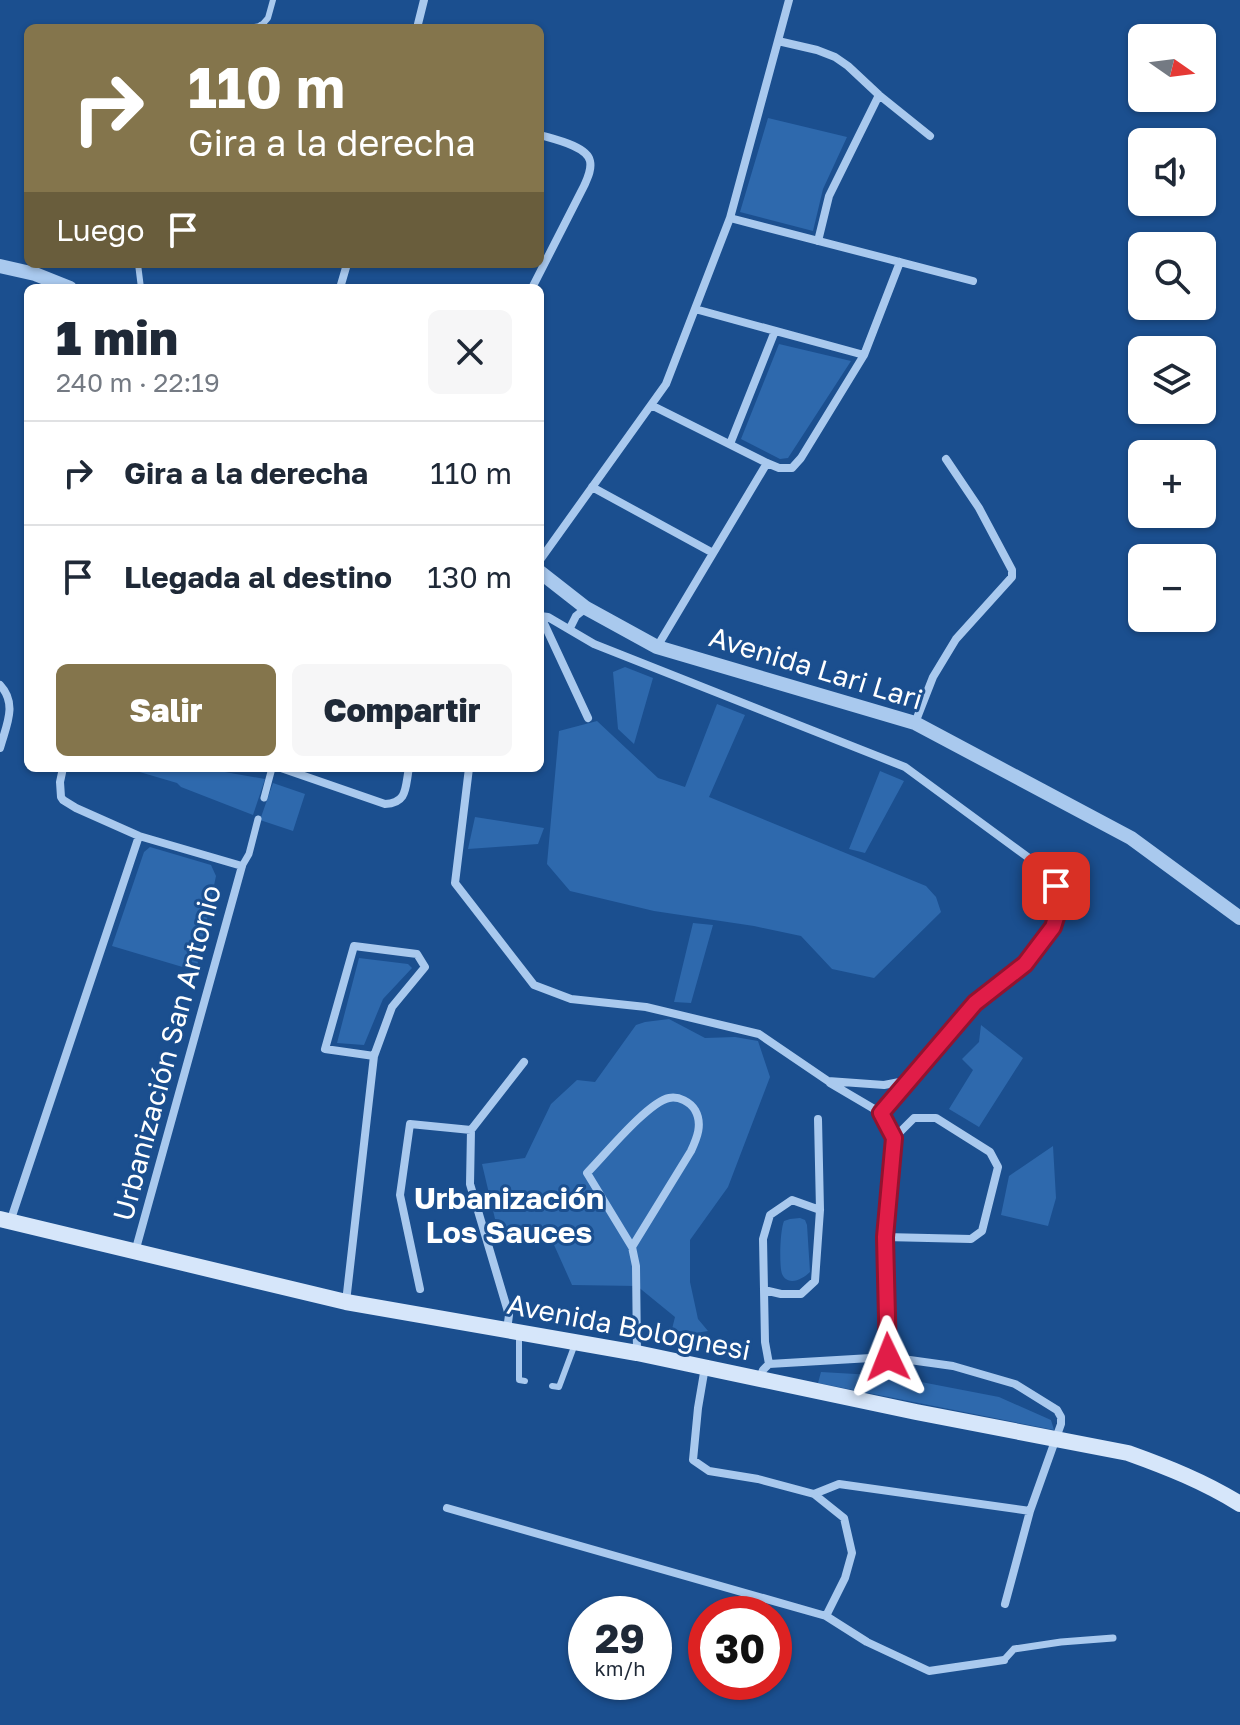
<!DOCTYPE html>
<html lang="es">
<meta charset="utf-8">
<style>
:root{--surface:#fff;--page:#f6f6f7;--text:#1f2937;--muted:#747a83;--line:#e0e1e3;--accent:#84754c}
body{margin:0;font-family:"Golos Text",sans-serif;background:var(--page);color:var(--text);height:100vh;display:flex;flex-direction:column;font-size:30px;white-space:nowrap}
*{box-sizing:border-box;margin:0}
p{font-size:26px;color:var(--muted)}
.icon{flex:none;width:44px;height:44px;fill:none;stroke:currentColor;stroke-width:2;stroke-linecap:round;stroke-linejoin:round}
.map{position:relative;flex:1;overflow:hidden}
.panel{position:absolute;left:24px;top:284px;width:520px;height:488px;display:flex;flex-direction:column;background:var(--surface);border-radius:12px;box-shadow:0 2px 6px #0004}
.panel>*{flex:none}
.top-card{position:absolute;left:24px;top:24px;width:520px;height:244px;border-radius:12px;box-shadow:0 2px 6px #0004;background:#84754c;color:#fff;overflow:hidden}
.needle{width:52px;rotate:104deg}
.controls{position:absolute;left:1128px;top:24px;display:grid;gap:16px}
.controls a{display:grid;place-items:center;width:88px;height:88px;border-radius:12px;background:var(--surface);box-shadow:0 2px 6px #0004;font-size:40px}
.speed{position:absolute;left:568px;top:1596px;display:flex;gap:16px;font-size:40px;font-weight:700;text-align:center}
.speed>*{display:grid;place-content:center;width:104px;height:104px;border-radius:50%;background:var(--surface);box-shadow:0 2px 6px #0004;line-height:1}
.speed small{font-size:20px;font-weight:400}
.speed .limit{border:12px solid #d22;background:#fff;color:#111}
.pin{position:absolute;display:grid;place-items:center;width:68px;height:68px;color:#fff;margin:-34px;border-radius:16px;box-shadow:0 4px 12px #0006}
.me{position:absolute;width:88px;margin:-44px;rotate:358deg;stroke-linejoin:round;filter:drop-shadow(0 0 6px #0008)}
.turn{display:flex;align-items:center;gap:28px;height:168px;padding:0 32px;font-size:36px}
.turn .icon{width:104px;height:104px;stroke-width:2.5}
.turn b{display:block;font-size:56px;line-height:68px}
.then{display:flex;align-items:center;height:76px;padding:0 32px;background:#0003;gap:16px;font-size:30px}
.round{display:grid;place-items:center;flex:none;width:84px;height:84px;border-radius:12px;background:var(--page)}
.head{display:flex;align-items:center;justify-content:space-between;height:136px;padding:0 32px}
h1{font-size:48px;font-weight:800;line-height:60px}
.primary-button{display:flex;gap:16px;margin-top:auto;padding:16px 32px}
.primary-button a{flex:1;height:92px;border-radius:12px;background:var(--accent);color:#fff;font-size:32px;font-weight:800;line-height:92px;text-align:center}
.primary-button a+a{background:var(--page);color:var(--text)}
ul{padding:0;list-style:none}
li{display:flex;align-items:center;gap:24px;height:104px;padding:0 32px;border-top:2px solid var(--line)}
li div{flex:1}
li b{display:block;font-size:30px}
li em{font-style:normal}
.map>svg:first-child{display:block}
.green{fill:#2e69ad}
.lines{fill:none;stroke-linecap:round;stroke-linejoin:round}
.service{stroke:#a9c9ee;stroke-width:6}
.pedestrian{stroke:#a9c9ee;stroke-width:7}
.minor{stroke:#a9c9ee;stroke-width:8}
.tertiary{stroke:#a9c9ee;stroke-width:14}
.secondary{stroke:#d6e6fa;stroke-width:16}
.route-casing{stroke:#92132f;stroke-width:20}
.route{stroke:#e11d48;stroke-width:14}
.labels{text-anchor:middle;stroke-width:6;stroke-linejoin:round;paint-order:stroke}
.street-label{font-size:28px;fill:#fff;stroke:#1b4f8f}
.neighbourhood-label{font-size:30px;font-weight:bold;fill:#fff;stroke:#1b4f8f}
</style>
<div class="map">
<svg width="1240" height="1725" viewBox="0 0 1240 1725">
<rect width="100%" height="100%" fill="#1b4f8f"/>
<path class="green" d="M 768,118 L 847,137 L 823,189 L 813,231 L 740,212 Z
M 779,344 L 851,361 L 788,458 L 780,459 L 741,439 Z
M 625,667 L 653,678 L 634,744 L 618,729 L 613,672 Z
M 717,704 L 745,715 L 709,797 L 926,886 L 936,897 L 941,912 L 874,978 L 832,969 L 801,936 L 754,926 L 654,911 L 570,891 L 547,864 L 559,731 L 597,721 L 658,778 L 685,787 Z
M 126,768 L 202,768 L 265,779 L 253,815 L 181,787 L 177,783 Z
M 880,771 L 904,781 L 865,853 L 849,849 Z
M 273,783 L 305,794 L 293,831 L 260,820 Z
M 475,817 L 544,828 L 538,844 L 468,849 Z
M 150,847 L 211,865 L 216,876 L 196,971 L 112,946 L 144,852 Z
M 693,923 L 713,925 L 691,1003 L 674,1002 Z
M 359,958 L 408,964 L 412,968 L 383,999 L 364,1045 L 337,1043 Z
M 669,1019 L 705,1038 L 735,1037 L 758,1041 L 770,1077 L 728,1187 L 690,1240 L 690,1282 L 698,1319 L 708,1331 L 690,1334 L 672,1329 L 675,1317 L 637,1286 L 572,1285 L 546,1227 L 500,1240 L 482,1164 L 525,1158 L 551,1104 L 577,1080 L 595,1082 L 636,1025 L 645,1022 Z
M 981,1025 L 1023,1058 L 979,1127 L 949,1109 L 973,1070 L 962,1059 L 979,1042 Z
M 1053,1146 L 1056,1198 L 1048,1226 L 1001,1215 L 1009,1176 Z
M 800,1218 L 805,1220 L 807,1225 L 810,1272 C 803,1279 788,1287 782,1274 C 779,1266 780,1230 784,1221 L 790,1219 Z
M 821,1372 L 890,1376 L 999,1397 L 1051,1420 L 1054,1430 L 818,1383 Z"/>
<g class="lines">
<path class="service" d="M 246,28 L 261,26 L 268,18 L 273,0
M 138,264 L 141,288
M 519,1335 L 519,1380 L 525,1381
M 552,1386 L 559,1387 L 575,1344"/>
<path class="pedestrian" d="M 264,798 L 272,768
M 242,866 L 249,854 L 258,819
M 1004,1660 L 1014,1649 L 1061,1642 L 1113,1638"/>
<path class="minor" d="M 261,26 L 264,28
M 417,28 L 424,0
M 778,41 L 817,50 L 835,57 L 848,66 L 879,95 L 930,136
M 730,218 L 973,281
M 818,241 L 829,196 L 879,95
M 340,288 L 347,264
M 532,288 L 584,186 C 587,179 592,170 590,161 C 587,146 553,139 540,135
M 695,309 L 864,355
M 651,405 L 767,463 L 779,468 L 792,468 L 801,458 L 864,355 L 900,262
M 730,444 L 775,331
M 592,487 L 713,553
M 540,560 L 666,384 L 730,218 L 789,0
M 541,617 L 588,718
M 570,628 L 576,616 L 586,608
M 657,647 L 767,463
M 0,685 C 18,704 6,726 0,748
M 915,723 L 933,677 L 956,639 L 1012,577 L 1012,570 L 979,508 L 946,459
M 63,768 L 60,782 L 61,797 L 63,800 L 76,808 L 139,836 L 242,866 L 135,1252
M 281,768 L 385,804 C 408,803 405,787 409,768
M 469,768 L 455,883 L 534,985 L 571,999 L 646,1007 L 759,1034 L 828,1081 L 884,1085 L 910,1080 L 975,1003 L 1025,964 L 1053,927 L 1059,908 L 1056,886 L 1044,869 L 905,767 L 594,644 L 548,617 L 540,616
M 830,1083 L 881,1113 L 910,1080
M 881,1113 L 894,1138 L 885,1237 L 888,1357
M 818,1119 L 820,1210 L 815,1281 L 801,1294 L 781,1294 L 764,1290 L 763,1239 L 770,1215 L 792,1200 L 820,1210
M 10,1222 L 139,836
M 885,1237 L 971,1239 L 982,1231 L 998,1167 L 990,1152 L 936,1118 L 914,1118 L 894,1138
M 632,1247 L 691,1151 C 697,1138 703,1124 695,1110 C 690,1102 679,1096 669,1098 C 648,1102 604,1156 587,1173 L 632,1247 L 636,1266 L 637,1353
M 420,1289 L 400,1195 L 410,1124 L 471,1130
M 764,1290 L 765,1342 L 769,1364
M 346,1302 L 374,1056 L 392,1007 L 425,967 L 417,954 L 354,946 L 325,1049 L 374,1056
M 507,1330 L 509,1315 L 470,1184 L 471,1130 L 524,1062
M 705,1367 L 698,1408 L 693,1460 L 709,1471 L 758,1479 L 814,1494 L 844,1518 L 852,1553 L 845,1578 L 826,1616
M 760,1378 L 763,1370 L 769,1364 L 888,1357 L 953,1366 L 1015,1384 L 1057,1410 L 1061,1417 L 1061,1424 L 1030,1511 L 1005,1604
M 814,1494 L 839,1484 L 1030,1511
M 447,1508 L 826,1616 L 867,1642 L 929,1671 L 1004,1660"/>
<path class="tertiary" d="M 0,266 L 35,274 L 70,288
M 540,572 L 586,608 L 657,647 L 915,723 L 1131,838 L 1240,918"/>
<path class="secondary" d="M 0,1219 L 346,1302 L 637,1353 L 916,1412 L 1128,1453 C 1167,1467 1205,1482 1240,1504"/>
</g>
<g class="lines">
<g class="route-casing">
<path id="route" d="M 888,1357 L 885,1237 L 894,1138 L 881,1113 L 975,1003 L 1025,964 L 1053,927 L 1059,908 L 1056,886"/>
</g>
<use href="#route" class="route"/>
</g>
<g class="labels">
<g class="street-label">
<text transform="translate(816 668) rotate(17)" y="10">Avenida Lari Lari</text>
<text transform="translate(167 1053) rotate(-75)" y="10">Urbanización San Antonio</text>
<text transform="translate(629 1327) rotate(11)" y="10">Avenida Bolognesi</text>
</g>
<g class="neighbourhood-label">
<text x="509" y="1209">Urbanización<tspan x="509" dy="34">Los Sauces</tspan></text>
</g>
</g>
</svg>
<div class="controls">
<a><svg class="needle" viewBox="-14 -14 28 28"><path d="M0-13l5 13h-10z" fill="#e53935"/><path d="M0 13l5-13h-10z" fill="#747a83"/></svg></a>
<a><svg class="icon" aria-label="sound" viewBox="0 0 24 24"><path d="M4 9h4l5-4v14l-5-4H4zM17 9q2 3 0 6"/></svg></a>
<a><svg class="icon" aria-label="search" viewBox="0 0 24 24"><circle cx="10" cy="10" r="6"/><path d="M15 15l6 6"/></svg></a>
<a><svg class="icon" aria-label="layers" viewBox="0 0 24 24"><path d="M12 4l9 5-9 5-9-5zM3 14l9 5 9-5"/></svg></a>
<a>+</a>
<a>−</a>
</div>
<div class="speed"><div>29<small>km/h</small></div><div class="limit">30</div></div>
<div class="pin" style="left:1056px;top:886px;background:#d93025"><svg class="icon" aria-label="arrive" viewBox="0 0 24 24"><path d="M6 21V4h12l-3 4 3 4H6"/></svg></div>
<svg class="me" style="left:888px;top:1357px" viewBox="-20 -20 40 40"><path d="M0-17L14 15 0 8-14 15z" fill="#e11d48" stroke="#fff" stroke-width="4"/></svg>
<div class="top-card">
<div class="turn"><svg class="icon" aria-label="right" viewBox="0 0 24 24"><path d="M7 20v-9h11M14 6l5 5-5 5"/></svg><div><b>110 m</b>Gira a la derecha</div></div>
<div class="then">Luego<svg class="icon" aria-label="arrive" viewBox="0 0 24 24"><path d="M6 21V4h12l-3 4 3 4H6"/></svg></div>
</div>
<section class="panel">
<div class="head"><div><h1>1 min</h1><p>240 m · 22:19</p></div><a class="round"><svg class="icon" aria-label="close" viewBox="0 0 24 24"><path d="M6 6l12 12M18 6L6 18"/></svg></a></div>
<ul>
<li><svg class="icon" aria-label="right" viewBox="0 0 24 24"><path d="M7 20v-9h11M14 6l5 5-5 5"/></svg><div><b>Gira a la derecha</b></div><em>110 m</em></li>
<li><svg class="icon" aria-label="arrive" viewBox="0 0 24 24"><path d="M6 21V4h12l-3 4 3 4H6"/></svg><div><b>Llegada al destino</b></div><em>130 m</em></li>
</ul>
<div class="primary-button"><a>Salir</a><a>Compartir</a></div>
</section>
</div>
